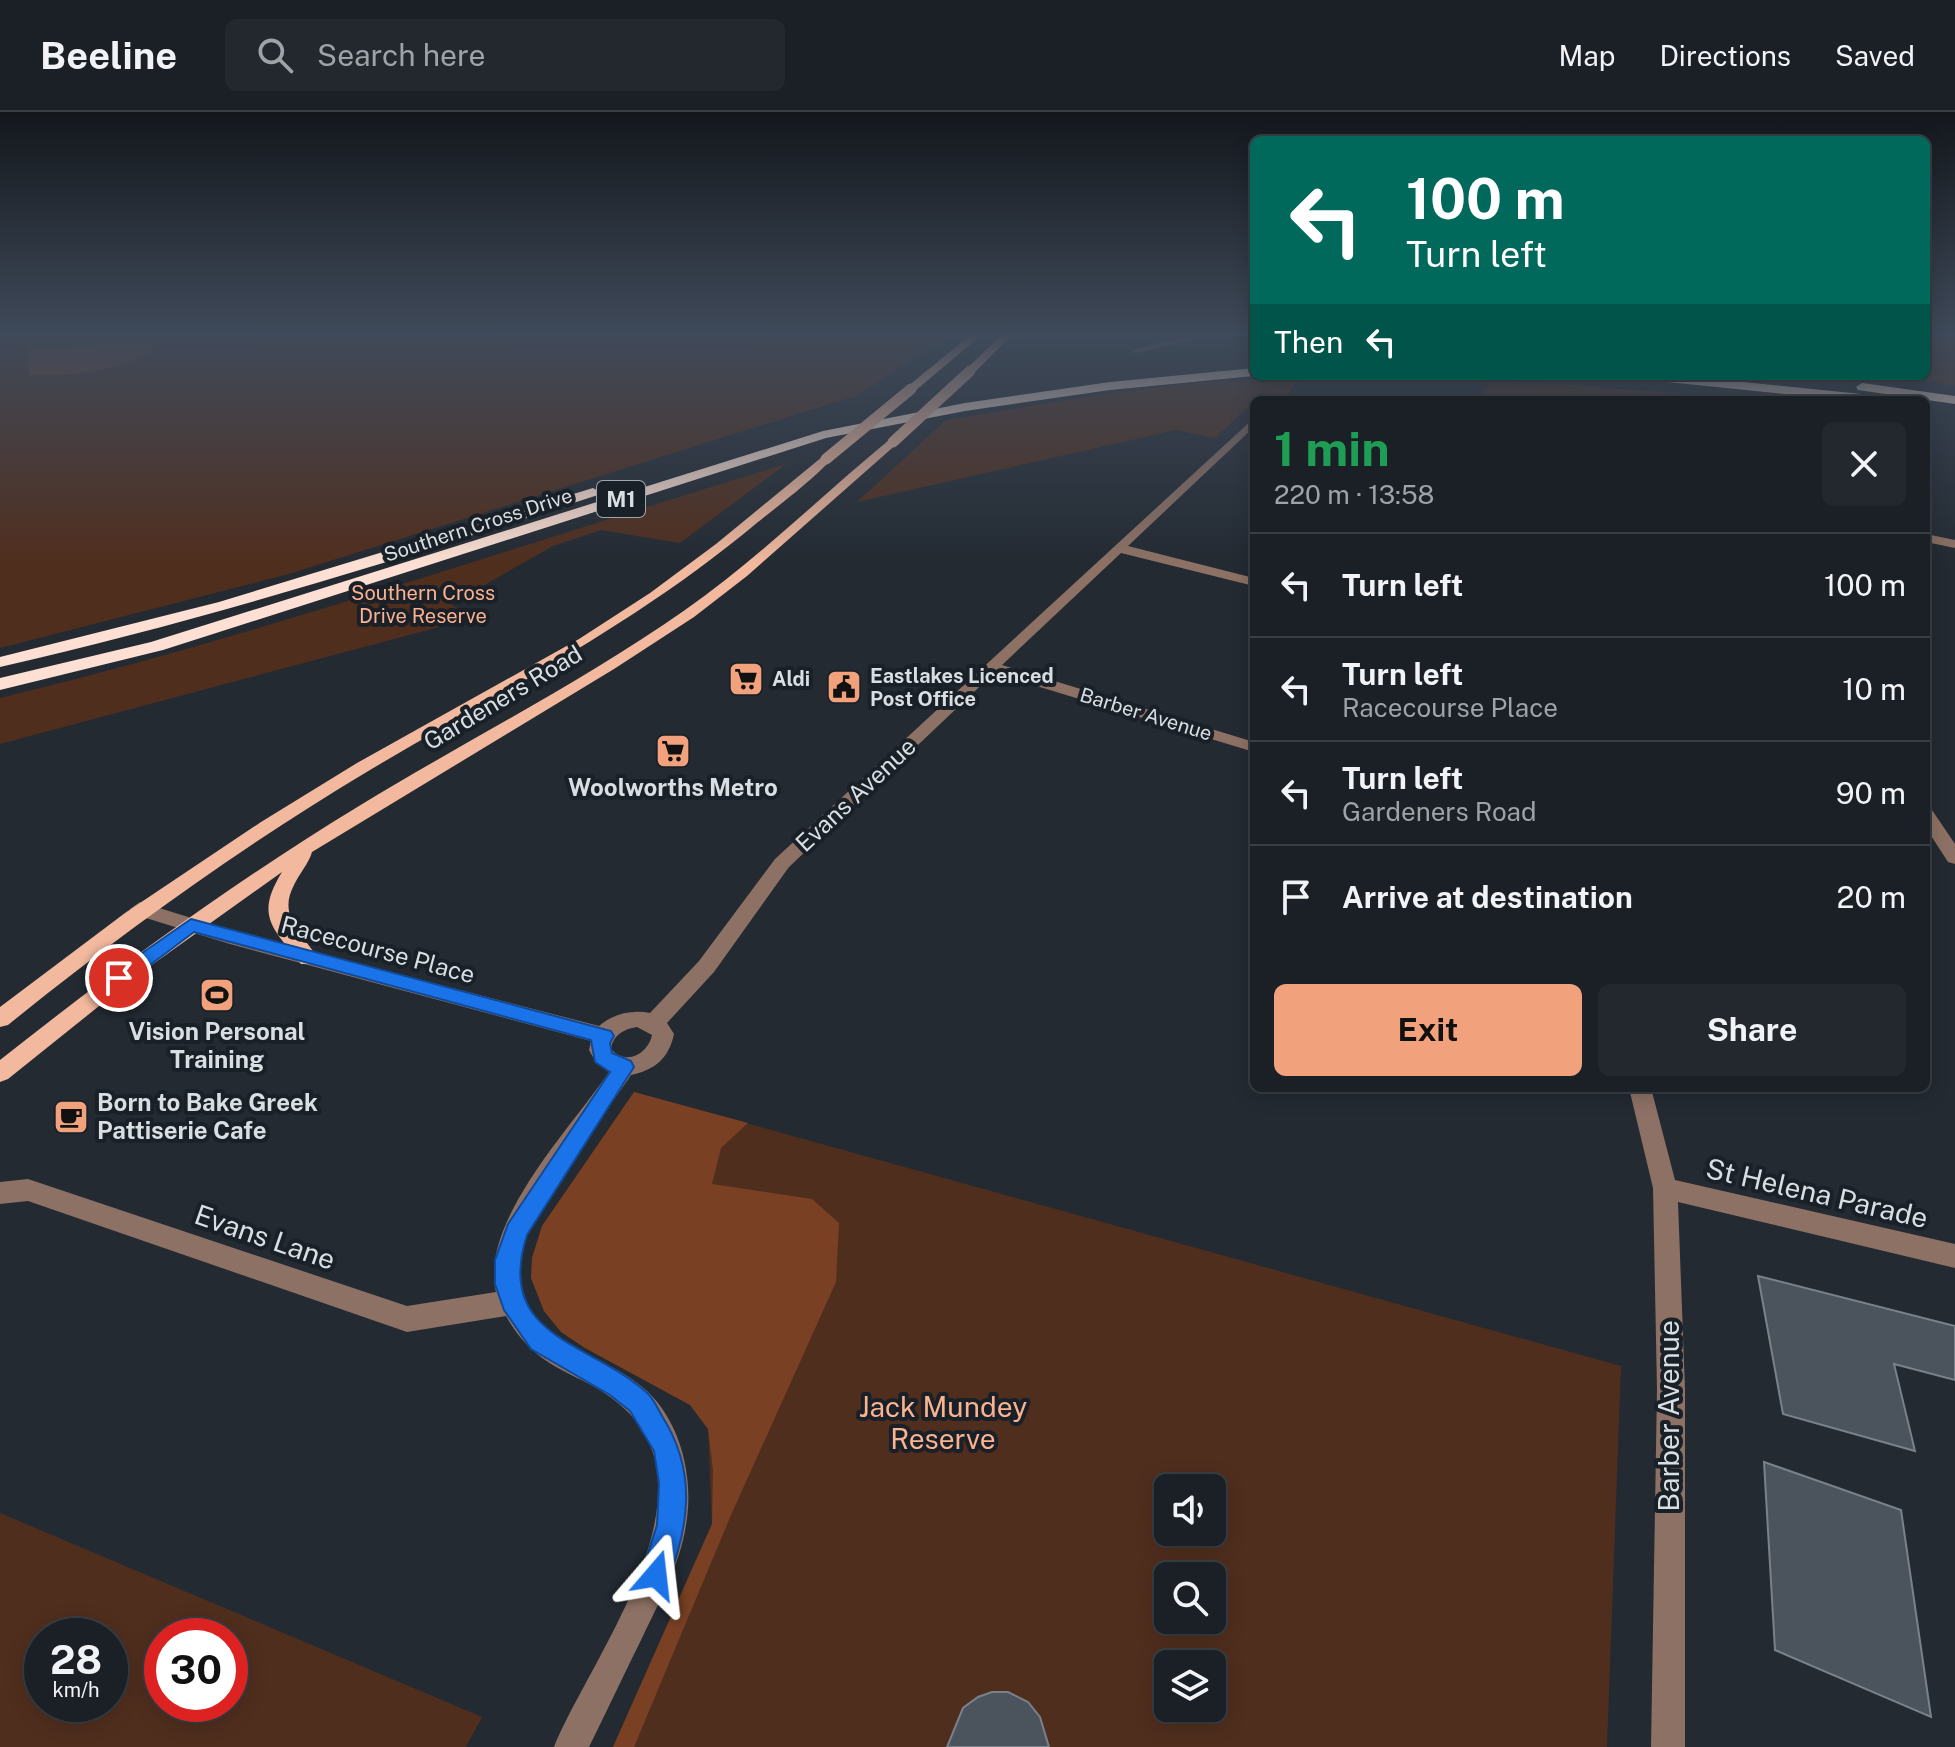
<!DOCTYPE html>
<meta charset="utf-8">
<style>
:root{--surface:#1a2026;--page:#23282e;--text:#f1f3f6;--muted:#9fa3a7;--line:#383e43;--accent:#f1a17b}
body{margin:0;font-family:"Public Sans",sans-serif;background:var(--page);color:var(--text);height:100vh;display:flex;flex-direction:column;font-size:30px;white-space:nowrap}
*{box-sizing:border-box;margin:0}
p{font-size:26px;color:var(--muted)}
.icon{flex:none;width:44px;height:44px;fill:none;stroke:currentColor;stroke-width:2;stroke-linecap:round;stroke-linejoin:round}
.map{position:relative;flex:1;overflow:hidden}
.sheet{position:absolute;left:1250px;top:284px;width:680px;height:696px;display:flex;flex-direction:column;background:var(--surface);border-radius:12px;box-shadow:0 4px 20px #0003,0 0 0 2px var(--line)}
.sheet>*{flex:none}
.top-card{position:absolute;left:1250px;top:24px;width:680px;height:244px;border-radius:12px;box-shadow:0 4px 20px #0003,0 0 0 2px var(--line);background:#00695c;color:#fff;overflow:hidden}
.controls{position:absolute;left:1154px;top:1362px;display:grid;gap:16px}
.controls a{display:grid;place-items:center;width:72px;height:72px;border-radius:12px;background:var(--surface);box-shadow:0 4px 20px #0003,0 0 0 2px var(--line);font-size:40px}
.speed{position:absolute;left:24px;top:1506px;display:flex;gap:16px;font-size:40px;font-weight:700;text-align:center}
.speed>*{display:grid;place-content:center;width:104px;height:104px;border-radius:50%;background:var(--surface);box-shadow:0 4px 20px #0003,0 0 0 2px var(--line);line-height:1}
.speed small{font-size:20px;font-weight:400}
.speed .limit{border:12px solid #d22;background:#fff;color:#111}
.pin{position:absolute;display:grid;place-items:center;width:68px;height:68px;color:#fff;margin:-34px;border:4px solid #fff;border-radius:50%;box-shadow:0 2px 8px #0007}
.me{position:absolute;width:88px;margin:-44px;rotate:17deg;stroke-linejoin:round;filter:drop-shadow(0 0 6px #0008)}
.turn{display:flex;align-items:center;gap:28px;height:168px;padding:0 24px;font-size:36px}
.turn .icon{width:104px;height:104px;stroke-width:2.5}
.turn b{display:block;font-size:56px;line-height:68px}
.then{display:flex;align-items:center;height:76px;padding:0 24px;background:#0003;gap:16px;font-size:30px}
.round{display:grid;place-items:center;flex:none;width:84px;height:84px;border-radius:12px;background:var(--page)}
.headline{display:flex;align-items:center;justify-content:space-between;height:136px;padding:0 24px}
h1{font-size:48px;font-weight:700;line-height:60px;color:#1e9e55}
.button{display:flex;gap:16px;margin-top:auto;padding:16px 24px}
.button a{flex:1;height:92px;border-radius:12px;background:var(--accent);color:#111;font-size:32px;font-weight:700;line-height:92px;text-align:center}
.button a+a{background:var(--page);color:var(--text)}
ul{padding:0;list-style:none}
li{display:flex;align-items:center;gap:24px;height:104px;padding:0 24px;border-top:2px solid var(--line)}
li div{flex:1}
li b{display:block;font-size:30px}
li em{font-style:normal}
header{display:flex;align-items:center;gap:48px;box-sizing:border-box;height:112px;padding:0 40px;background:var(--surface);border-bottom:2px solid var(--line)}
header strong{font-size:38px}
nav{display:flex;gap:44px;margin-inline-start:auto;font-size:28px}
.search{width:560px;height:72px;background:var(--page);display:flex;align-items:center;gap:20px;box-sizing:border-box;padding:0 28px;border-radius:12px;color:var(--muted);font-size:30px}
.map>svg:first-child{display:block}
.green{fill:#502e1e;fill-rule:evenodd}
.forest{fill:#794023}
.building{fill:#4b535c;stroke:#79818b;stroke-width:2}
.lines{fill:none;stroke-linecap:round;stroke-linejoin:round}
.minor{fill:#8d7164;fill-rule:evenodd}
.major{fill:#f2b99e;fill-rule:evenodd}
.highway{fill:#fde0d3;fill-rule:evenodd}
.major-bridge{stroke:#f2b99e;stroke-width:11}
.route{fill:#1a73e8;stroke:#114b97;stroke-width:2}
.labels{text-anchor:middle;stroke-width:8;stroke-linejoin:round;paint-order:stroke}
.far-street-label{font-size:20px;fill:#d9dee3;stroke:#1a2028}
.far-park-label{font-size:20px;fill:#fab290;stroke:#1a2028}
.far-poi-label{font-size:20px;font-weight:bold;fill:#d9dee3;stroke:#1a2028;text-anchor:start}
.shield{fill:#1a2028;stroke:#a0a5ab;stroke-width:2}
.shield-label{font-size:22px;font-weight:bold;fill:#d9dee3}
.street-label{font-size:24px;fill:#d9dee3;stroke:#1a2028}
.poi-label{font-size:24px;font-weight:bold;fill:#d9dee3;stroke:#1a2028}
.near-street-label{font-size:28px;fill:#d9dee3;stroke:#1a2028}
.near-park-label{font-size:28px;fill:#fab290;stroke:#1a2028}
</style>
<header>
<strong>Beeline</strong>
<div class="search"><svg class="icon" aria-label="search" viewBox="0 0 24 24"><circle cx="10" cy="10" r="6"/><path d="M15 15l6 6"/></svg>Search here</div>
<nav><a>Map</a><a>Directions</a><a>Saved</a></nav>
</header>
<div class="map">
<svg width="1955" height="1635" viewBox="0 0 1955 1635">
<rect width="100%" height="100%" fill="#232a32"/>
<path class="green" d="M 0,224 L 929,224 L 945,226 L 858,283 L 289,462 L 0,536 Z
M 1926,224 L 1955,224 L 1955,274 L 1901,264 L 1926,264 Z
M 1301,265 L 1283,288 L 1254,288 L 1254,295 L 1246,297 L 1215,326 L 1176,318 L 857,390 L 946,308 L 1112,281 L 1193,271 Z
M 1489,271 L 1578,273 L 1753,288 L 1478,288 Z
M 786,352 L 680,431 L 601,418 L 553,434 L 451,492 L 473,506 L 0,632 L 0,586 C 266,522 524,431 786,352 Z
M 634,980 L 1621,1254 L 1607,1635 L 613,1635 L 712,1412 L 708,1317 L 690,1293 L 585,1236 L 561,1220 L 544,1199 L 531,1166 L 532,1146 L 542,1114 ZM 1168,1376 L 1212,1376 L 1212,1420 L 1168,1420 ZM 1168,1464 L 1212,1464 L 1212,1508 L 1168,1508 ZM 1168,1552 L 1212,1552 L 1212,1596 L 1168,1596 Z
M 0,1401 L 482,1605 L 466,1635 L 0,1635 ZM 42,1524 L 110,1524 L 110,1592 L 42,1592 ZM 162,1524 L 230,1524 L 230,1592 L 162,1592 Z"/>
<path class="forest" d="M 151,230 L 153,238 C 118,259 69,265 29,263 L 27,237 Z
M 634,980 L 748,1011 L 721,1036 L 712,1072 L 812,1087 L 839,1111 L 836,1170 L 731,1403 L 634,1635 L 613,1635 L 712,1412 L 713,1358 L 708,1317 L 690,1293 L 585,1236 L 561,1220 L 544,1199 L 531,1166 L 532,1146 L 542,1114 Z"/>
<path class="building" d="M 1758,1164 L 1955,1214 L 1955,1268 L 1894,1252 L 1915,1339 L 1783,1302 Z
M 1764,1350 L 1901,1398 L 1931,1605 L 1775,1538 Z
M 992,1580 L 1008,1580 L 1028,1590 L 1040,1605 L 1049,1635 L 947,1635 L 963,1596 L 978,1585 Z"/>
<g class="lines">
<path class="minor" d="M 1192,224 L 1211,224 L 1136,241 L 1131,238 Z
M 1254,306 L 1254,315 L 1128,434 L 1254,466 L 1254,474 L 1121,441 L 1002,553 L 1254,630 L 1254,640 L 994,561 L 789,755 L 714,860 L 667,911 L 674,922 C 669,946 655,958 631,963 C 599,1012 527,1092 520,1149 C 509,1227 605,1239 647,1279 C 682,1312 694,1368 686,1413 C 680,1453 659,1490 642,1526 C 624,1562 607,1599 589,1635 L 554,1635 C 590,1547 715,1388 628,1300 C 585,1257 541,1266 506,1204 L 407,1220 L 28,1089 L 0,1092 L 0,1070 L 28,1067 L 407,1194 L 496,1180 C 479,1110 572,1015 609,960 C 599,954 594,948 589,938 L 591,929 L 230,832 L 133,802 L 130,797 L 140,790 L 233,819 L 599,914 C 613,902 632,897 650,901 L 699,849 L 775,747 ZM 637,915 L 652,923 C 648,942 626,954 611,937 C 613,923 624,917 637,915 Z
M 1926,422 L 1955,428 L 1955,436 L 1926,430 Z
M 1926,696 L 1932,698 L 1955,732 L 1955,752 L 1948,750 L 1926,716 Z
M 1629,976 L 1651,976 L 1675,1068 L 1955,1132 L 1955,1156 L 1678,1090 L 1685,1277 L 1685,1635 L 1651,1635 L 1657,1277 L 1653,1076 Z"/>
<path class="major" d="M 969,224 L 980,224 L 915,279 L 907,279 L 907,275 Z
M 1001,224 L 1011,224 L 974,261 L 966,261 L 966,257 Z
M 889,328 L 899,330 L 747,464 L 694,505 L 614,557 L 312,740 C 309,751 299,762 294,773 C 277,805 303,821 318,847 L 315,852 L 301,852 C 272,815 255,804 282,760 L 139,862 L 8,967 L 0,970 L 0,948 C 115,857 234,770 359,694 C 467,628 581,571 685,498 C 758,447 821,384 889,328 Z
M 822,345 L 832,347 C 810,370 783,390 758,410 C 635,513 506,577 370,658 C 243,734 123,820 8,913 L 0,915 L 0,895 L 125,801 L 261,710 L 357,651 L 579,527 L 650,481 L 716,432 Z"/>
<path class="highway" d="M 1254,256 L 1254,264 L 1110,278 L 965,299 L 826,326 L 163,538 L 0,578 L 0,566 L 151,530 L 823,319 L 965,291 L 1110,270 Z
M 1642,264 L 1683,264 L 1881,284 L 1887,288 L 1845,288 L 1648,268 Z
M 1862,271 L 1955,284 L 1955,292 L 1858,278 L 1856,275 Z
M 593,376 L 600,380 L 598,383 C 400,447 203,509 0,555 L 0,545 L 219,490 Z"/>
<path class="major-bridge" d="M 893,330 L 970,259
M 826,347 L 911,277"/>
</g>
<linearGradient id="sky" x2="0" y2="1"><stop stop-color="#13171c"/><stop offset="0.49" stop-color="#3f4a5a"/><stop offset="1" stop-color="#3f4a5a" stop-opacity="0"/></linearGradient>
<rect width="1955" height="453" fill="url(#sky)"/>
<path class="route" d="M 191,807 L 611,919 L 614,924 L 610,931 L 612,941 L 631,949 L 634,955 L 527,1123 C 494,1225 588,1229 645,1279 C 653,1285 657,1295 662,1304 C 697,1359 690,1414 666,1473 L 656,1477 L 645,1473 L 641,1463 L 657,1413 L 659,1371 L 654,1339 L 630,1299 L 610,1283 L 531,1237 L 504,1198 L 495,1172 L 495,1148 L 508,1112 L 610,960 L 595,950 L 591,928 L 194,820 L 126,871 L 112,871 L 109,866 L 112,862 Z"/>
<defs>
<g id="supermarket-square" transform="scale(1.8)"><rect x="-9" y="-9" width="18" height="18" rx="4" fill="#f1a17b" stroke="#1a2028"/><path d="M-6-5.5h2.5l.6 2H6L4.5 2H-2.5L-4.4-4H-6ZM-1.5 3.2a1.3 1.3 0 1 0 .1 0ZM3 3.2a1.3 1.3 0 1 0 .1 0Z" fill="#111"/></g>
<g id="civic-square" transform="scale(1.8)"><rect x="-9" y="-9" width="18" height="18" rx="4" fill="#f1a17b" stroke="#1a2028"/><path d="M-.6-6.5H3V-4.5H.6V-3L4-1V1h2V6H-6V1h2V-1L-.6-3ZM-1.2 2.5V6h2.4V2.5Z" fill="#111"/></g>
<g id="stadium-square" transform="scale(1.8)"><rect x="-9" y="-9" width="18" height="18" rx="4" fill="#f1a17b" stroke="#1a2028"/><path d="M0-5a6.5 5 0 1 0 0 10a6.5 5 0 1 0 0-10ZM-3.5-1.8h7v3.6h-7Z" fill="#111"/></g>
<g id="cafe-square" transform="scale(1.8)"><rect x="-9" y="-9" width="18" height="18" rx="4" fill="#f1a17b" stroke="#1a2028"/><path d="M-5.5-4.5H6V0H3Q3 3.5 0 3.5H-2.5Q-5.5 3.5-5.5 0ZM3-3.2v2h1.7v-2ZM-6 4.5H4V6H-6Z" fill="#111"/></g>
</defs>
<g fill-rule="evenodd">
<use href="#supermarket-square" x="746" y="567"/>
<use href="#civic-square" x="844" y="575"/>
<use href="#supermarket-square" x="673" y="639"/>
<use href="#stadium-square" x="217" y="883"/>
<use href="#cafe-square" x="71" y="1005"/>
</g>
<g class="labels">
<g class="far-street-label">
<text transform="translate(478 413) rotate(-18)" y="7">Southern Cross Drive</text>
<text transform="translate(1146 602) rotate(17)" y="7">Barber Avenue</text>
</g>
<g class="far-park-label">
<text x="423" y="488">Southern Cross<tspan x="423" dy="23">Drive Reserve</tspan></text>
</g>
<g class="far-poi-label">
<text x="870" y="571">Eastlakes Licenced<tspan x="870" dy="23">Post Office</tspan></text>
<text x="772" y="574">Aldi</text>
</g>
<rect class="shield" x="597" y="369" width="48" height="36" rx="6"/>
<g class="shield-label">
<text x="621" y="395">M1</text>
</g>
<g class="street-label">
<text transform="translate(503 586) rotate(-31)" y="8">Gardeners Road</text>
<text transform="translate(856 683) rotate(-43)" y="8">Evans Avenue</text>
<text transform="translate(378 838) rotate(15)" y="8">Racecourse Place</text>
</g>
<g class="poi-label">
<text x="673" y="684">Woolworths Metro</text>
<text x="217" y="928">Vision Personal<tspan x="217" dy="28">Training</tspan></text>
<text x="97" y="999" text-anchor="start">Born to Bake Greek<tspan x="97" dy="28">Pattiserie Cafe</tspan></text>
</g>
<g class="near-street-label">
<text transform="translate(1817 1081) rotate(13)" y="10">St Helena Parade</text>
<text transform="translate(265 1125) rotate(19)" y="10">Evans Lane</text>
<text transform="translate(1669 1304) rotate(-90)" y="10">Barber Avenue</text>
</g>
<g class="near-park-label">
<text x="943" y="1305">Jack Mundey<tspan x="943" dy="32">Reserve</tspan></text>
</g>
</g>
</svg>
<div class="controls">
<a><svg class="icon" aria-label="sound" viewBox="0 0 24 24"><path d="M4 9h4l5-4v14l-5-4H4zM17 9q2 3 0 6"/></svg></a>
<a><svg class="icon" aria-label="search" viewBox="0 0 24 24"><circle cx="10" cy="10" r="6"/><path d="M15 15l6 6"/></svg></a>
<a><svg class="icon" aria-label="layers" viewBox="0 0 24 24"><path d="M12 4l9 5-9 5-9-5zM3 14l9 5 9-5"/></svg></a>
</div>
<div class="speed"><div>28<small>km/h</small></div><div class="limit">30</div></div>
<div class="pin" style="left:119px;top:866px;background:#d93025"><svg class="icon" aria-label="arrive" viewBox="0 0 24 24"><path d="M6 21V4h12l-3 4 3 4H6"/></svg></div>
<svg class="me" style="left:656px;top:1463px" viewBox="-20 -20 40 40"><path d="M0-17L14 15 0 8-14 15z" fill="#1a73e8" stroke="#fff" stroke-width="4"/></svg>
<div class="top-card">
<div class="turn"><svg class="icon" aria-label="left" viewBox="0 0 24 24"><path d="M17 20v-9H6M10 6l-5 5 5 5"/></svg><div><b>100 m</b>Turn left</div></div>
<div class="then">Then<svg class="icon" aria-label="left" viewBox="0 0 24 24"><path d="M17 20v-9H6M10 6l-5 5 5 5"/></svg></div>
</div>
<section class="sheet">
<div class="headline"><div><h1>1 min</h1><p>220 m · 13:58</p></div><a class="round"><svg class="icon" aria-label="close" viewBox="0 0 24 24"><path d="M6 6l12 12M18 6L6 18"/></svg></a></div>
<ul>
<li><svg class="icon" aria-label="left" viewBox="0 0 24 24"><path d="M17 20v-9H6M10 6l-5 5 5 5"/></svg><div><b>Turn left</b></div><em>100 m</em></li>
<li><svg class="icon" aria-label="left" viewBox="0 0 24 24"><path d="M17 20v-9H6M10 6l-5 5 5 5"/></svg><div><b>Turn left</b><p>Racecourse Place</p></div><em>10 m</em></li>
<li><svg class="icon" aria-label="left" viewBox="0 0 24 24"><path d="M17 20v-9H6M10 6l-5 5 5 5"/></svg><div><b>Turn left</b><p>Gardeners Road</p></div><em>90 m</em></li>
<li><svg class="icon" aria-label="arrive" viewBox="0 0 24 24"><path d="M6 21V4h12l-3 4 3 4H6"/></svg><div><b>Arrive at destination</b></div><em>20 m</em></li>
</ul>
<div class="button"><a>Exit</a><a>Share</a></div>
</section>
</div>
